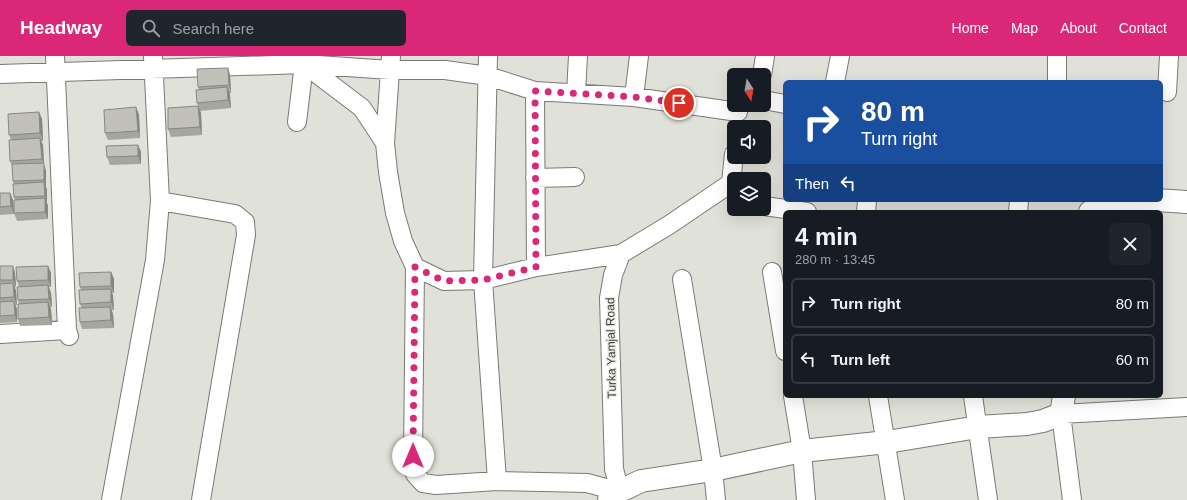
<!DOCTYPE html>
<meta charset="utf-8">
<style>
:root{--surface:#171b24;--page:#20242c;--text:#f1f3f6;--muted:#9ea1a6;--line:#363941;--accent:#db2777}
body{margin:0;font-family:Helvetica,sans-serif;background:var(--page);color:var(--text);height:100vh;display:flex;flex-direction:column;font-size:15px;white-space:nowrap}
*{box-sizing:border-box;margin:0}
p{font-size:13px;color:var(--muted)}
.icon{flex:none;width:22px;height:22px;fill:none;stroke:currentColor;stroke-width:2;stroke-linecap:round;stroke-linejoin:round}
.map{position:relative;flex:1;overflow:hidden}
.drawer{position:absolute;left:783px;top:154px;width:380px;height:188px;display:flex;flex-direction:column;background:var(--surface);border-radius:6px;box-shadow:0 4px 16px #0002}
.drawer>*{flex:none}
.guide{position:absolute;left:783px;top:24px;width:380px;height:122px;border-radius:6px;box-shadow:0 4px 16px #0002;background:#1a4fa0;color:#fff;overflow:hidden}
.needle{width:26px;rotate:169deg}
.controls{position:absolute;left:727px;top:12px;display:grid;gap:8px}
.controls a{display:grid;place-items:center;width:44px;height:44px;border-radius:6px;background:var(--surface);box-shadow:0 4px 16px #0002;font-size:20px}
.pin{position:absolute;display:grid;place-items:center;width:34px;height:34px;color:#fff;margin:-17px;border:2px solid #fff;border-radius:50%;box-shadow:0 1px 4px #0007}
.me{position:absolute;width:44px;margin:-22px;rotate:0deg;stroke-linejoin:round;filter:drop-shadow(0 0 3px #0008)}
.turn{display:flex;align-items:center;gap:14px;height:84px;padding:0 12px;font-size:18px}
.turn .icon{width:52px;height:52px;stroke-width:2.5}
.turn b{display:block;font-size:28px;line-height:34px}
.then{display:flex;align-items:center;height:38px;padding:0 12px;background:#0003;gap:8px;font-size:15px}
.round{display:grid;place-items:center;flex:none;width:42px;height:42px;border-radius:6px;background:var(--page)}
.head{display:flex;align-items:center;justify-content:space-between;height:68px;padding:0 12px}
h1{font-size:24px;font-weight:600;line-height:30px}
ul{padding:0;list-style:none}
li{display:flex;align-items:center;gap:12px;height:50px;margin:0 8px 6px;padding:0 4px;border:2px solid var(--line);border-radius:6px}
li div{flex:1}
li b{display:block;font-size:15px}
li em{font-style:normal}
header{display:flex;align-items:center;gap:24px;box-sizing:border-box;height:56px;padding:0 20px;background:var(--accent);color:#fff}
header strong{font-size:19px}
nav{display:flex;gap:22px;margin-inline-start:auto;font-size:14px}
.search{width:280px;height:36px;background:var(--page);display:flex;align-items:center;gap:10px;box-sizing:border-box;padding:0 14px;border-radius:6px;color:var(--muted);font-size:15px}
.map>svg:first-child{display:block}
.lines{fill:none;stroke-linecap:round;stroke-linejoin:round}
.minor-casing{stroke:#7a7a74;stroke-width:20}
.major-casing{stroke:#7a7a74;stroke-width:24}
.minor{stroke:#fff;stroke-width:18}
.major{stroke:#fff;stroke-width:22}
.wall{fill:#a6a6a0}
.shaded-wall{fill:#878782}
.building{fill:#c1c1ba;stroke:#878782}
.route{stroke:#db2777;stroke-width:7;stroke-dasharray:0 12.6}
.labels{text-anchor:middle;stroke-width:3;stroke-linejoin:round;paint-order:stroke}
.street-label{font-size:12px;fill:#3d3d3a;stroke:#edeee6}
</style>
<header>
<strong>Headway</strong>
<div class="search"><svg class="icon" aria-label="search" viewBox="0 0 24 24"><circle cx="10" cy="10" r="6"/><path d="M15 15l6 6"/></svg>Search here</div>
<nav><a>Home</a><a>Map</a><a>About</a><a>Contact</a></nav>
</header>
<div class="map">
<svg width="1187" height="444" viewBox="0 0 1187 444">
<rect width="100%" height="100%" fill="#e0e1d9"/>
<g class="lines">
<g class="minor-casing">
<path id="minor" d="M 55,0 L 67,274 L 69,280
M 488,0 L 483,224 L 497,425
M 1057,0 L 1057,26
M 304,8 L 362,52 L 385,87 L 388,116 L 395,157 L 403,185 L 415,211 L 444,225 L 483,224 L 536,211 L 621,198
M 0,18 L 304,8 L 390,14 L 445,14 L 488,20 L 535,35 L 634,41 L 738,56
M 762,19 L 765,0
M 835,26 L 840,0
M 535,35 L 536,211
M 1167,36 L 1169,0
M 576,37 L 578,0
M 634,41 L 639,0
M 764,44 L 785,48
M 297,66 L 305,0
M 385,87 L 391,0
M 535,122 L 575,121
M 160,145 L 235,158 L 245,166 L 246,179 L 201,444
M 764,150 L 807,156
M 866,156 L 867,144
M 1018,156 L 1019,144
M 415,211 L 413,400 L 415,418 L 423,427 L 436,429 L 497,425 L 587,427 L 620,436 L 614,413 L 609,242 L 613,219 L 621,198 L 669,169 L 731,127 L 734,98
M 772,216 L 785,295
M 682,223 L 713,414 L 716,444
M 0,278 L 67,274
M 793,340 L 802,395 L 806,444
M 878,340 L 895,444
M 973,340 L 988,444
M 111,444 L 155,204 L 160,145 L 153,0
M 1072,444 L 1061,358 L 1187,351"/>
</g>
<g class="major-casing">
<path id="major" d="M 1156,144 L 1187,146
M 1090,156 L 1110,149 L 1146,144
M 609,444 L 610,440 L 641,425 L 713,414 L 802,395 L 887,386 L 978,371 L 1027,368 L 1043,365 L 1061,358 L 1064,340"/>
</g>
<use href="#minor" class="minor"/>
<use href="#major" class="major"/>
</g>
<path class="wall" d="M 228,12 L 230,19 L 231,37 L 229,37 L 231,52 L 200,55 L 201,57 L 202,79 L 171,81 L 168,73 L 198,50 L 197,47 L 199,34 L 198,31 Z
M 136,51 L 139,59 L 140,82 L 108,84 L 105,77 Z
M 39,56 L 42,63 L 43,85 L 41,85 L 43,89 L 44,109 L 46,115 L 46,131 L 47,134 L 47,147 L 48,150 L 48,163 L 17,165 L 14,157 L 15,144 L 14,141 L 14,128 L 13,125 L 12,110 L 10,105 L 11,83 L 9,79 Z
M 138,89 L 141,96 L 141,108 L 110,109 L 107,101 Z
M 0,137 L 10,137 L 13,144 L 14,158 L 0,159 Z
M 0,210 L 13,210 L 15,217 L 16,231 L 15,231 L 16,235 L 17,249 L 15,249 L 17,253 L 17,266 L 0,267 Z
M 48,210 L 51,217 L 51,231 L 49,231 L 51,237 L 52,251 L 50,251 L 51,253 L 52,269 L 20,270 L 18,263 L 19,248 L 18,244 L 19,231 L 17,225 Z
M 111,216 L 114,223 L 114,237 L 112,237 L 113,240 L 114,254 L 112,254 L 113,258 L 114,272 L 82,273 L 80,266 L 82,252 L 80,248 L 81,234 L 80,231 Z"/>
<path class="shaded-wall" d="M 228,12 L 230,19 L 231,37 L 229,29 Z
M 227,31 L 230,38 L 231,52 L 228,44 Z
M 198,50 L 201,57 L 202,79 L 200,71 Z
M 136,51 L 139,59 L 140,82 L 138,75 Z
M 39,56 L 42,63 L 43,85 L 40,77 Z
M 40,82 L 43,89 L 44,109 L 46,115 L 46,131 L 44,124 L 44,109 L 42,103 Z
M 138,89 L 141,96 L 141,108 L 138,100 Z
M 44,126 L 47,134 L 47,147 L 45,140 Z
M 10,137 L 13,144 L 14,158 L 11,150 Z
M 45,142 L 48,150 L 48,163 L 45,156 Z
M 13,210 L 15,217 L 16,231 L 13,224 Z
M 48,210 L 51,217 L 51,231 L 48,224 Z
M 111,216 L 114,223 L 114,237 L 111,230 Z
M 13,227 L 16,235 L 17,249 L 14,241 Z
M 48,229 L 51,237 L 52,251 L 49,243 Z
M 111,233 L 113,240 L 114,254 L 111,246 Z
M 14,245 L 17,253 L 17,266 L 15,259 Z
M 48,246 L 51,253 L 52,269 L 49,261 Z
M 110,251 L 113,258 L 114,272 L 111,264 Z"/>
<path class="building" d="M 228,12 L 229,29 L 198,31 L 197,13 Z
M 227,31 L 228,44 L 197,47 L 196,34 Z
M 198,50 L 200,71 L 168,73 L 168,52 Z
M 136,51 L 138,75 L 105,77 L 104,54 Z
M 39,56 L 40,77 L 9,79 L 8,58 Z
M 40,82 L 42,103 L 10,105 L 9,84 Z
M 138,89 L 138,100 L 107,101 L 106,90 Z
M 44,107 L 44,124 L 13,125 L 12,108 Z
M 44,126 L 45,140 L 14,141 L 13,128 Z
M 0,137 L 10,137 L 11,150 L 0,151 Z
M 45,142 L 45,156 L 14,157 L 14,144 Z
M 0,210 L 13,210 L 13,224 L 0,224 Z
M 48,210 L 48,224 L 17,225 L 16,211 Z
M 111,216 L 111,230 L 80,231 L 79,217 Z
M 13,227 L 14,241 L 0,242 L 0,228 Z
M 48,229 L 49,243 L 18,244 L 17,231 Z
M 111,233 L 111,246 L 80,248 L 79,234 Z
M 14,245 L 15,259 L 0,260 L 0,246 Z
M 48,246 L 49,261 L 18,263 L 18,248 Z
M 110,251 L 111,264 L 80,266 L 79,252 Z"/>
<g class="lines">
<path class="route" d="M 413,400 L 415,211 L 444,225 L 483,224 L 536,211 L 535,35 L 634,41 L 679,47"/>
</g>
<g class="labels">
<g class="street-label">
<text transform="translate(611 292) rotate(-91)" y="4">Turka Yamjal Road</text>
</g>
</g>
</svg>
<div class="controls">
<a><svg class="needle" viewBox="-14 -14 28 28"><path d="M0-13l5 13h-10z" fill="#e53935"/><path d="M0 13l5-13h-10z" fill="#9ea1a6"/></svg></a>
<a><svg class="icon" aria-label="sound" viewBox="0 0 24 24"><path d="M4 9h4l5-4v14l-5-4H4zM17 9q2 3 0 6"/></svg></a>
<a><svg class="icon" aria-label="layers" viewBox="0 0 24 24"><path d="M12 4l9 5-9 5-9-5zM3 14l9 5 9-5"/></svg></a>
</div>
<div class="pin" style="left:679px;top:47px;background:#d93025"><svg class="icon" aria-label="arrive" viewBox="0 0 24 24"><path d="M6 21V4h12l-3 4 3 4H6"/></svg></div>
<svg class="me" style="left:413px;top:400px" viewBox="-20 -20 40 40"><circle r="19" fill="#fff"/><path d="M0-13L10 11 0 6-10 11z" fill="#db2777"/></svg>
<div class="guide">
<div class="turn"><svg class="icon" aria-label="right" viewBox="0 0 24 24"><path d="M7 20v-9h11M14 6l5 5-5 5"/></svg><div><b>80 m</b>Turn right</div></div>
<div class="then">Then<svg class="icon" aria-label="left" viewBox="0 0 24 24"><path d="M17 20v-9H6M10 6l-5 5 5 5"/></svg></div>
</div>
<section class="drawer">
<div class="head"><div><h1>4 min</h1><p>280 m · 13:45</p></div><a class="round"><svg class="icon" aria-label="close" viewBox="0 0 24 24"><path d="M6 6l12 12M18 6L6 18"/></svg></a></div>
<ul>
<li><svg class="icon" aria-label="right" viewBox="0 0 24 24"><path d="M7 20v-9h11M14 6l5 5-5 5"/></svg><div><b>Turn right</b></div><em>80 m</em></li>
<li><svg class="icon" aria-label="left" viewBox="0 0 24 24"><path d="M17 20v-9H6M10 6l-5 5 5 5"/></svg><div><b>Turn left</b></div><em>60 m</em></li>
</ul>
</section>
</div>
